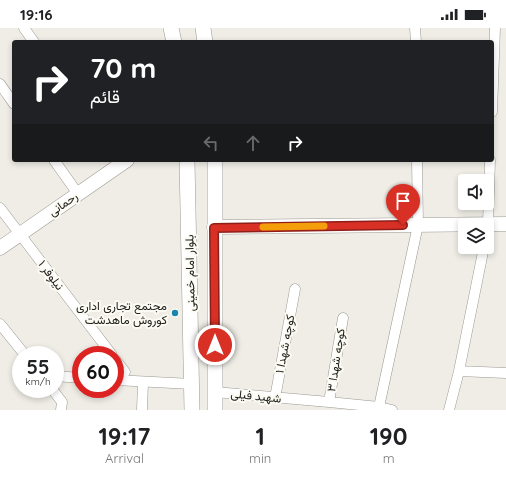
<!DOCTYPE html>
<meta charset="utf-8">
<style>
:root{--surface:#fff;--page:#f6f6f6;--text:#202124;--muted:#757577}
body{margin:0;font-family:Quicksand,Vazirmatn,sans-serif;background:var(--page);color:var(--text);height:100vh;display:flex;flex-direction:column;font-size:15px;white-space:nowrap}
*{box-sizing:border-box;margin:0}
p{font-size:13px;color:var(--muted)}
.icon{flex:none;width:22px;height:22px;fill:none;stroke:currentColor;stroke-width:2;stroke-linecap:round;stroke-linejoin:round}
.map{position:relative;height:382px;overflow:hidden}
.side{display:flex;flex-direction:column;background:var(--surface);flex:1}
.side>*{flex:none}
.guide{position:absolute;left:12px;top:12px;width:482px;height:122px;border-radius:4px;box-shadow:0 2px 6px #0003;background:#202124;color:#fff;overflow:hidden}
.fabs{position:absolute;left:458px;top:146px;display:grid;gap:8px}
.fabs a{display:grid;place-items:center;width:36px;height:36px;border-radius:4px;background:var(--surface);box-shadow:0 2px 6px #0003;font-size:20px}
.speed{position:absolute;left:12px;top:318px;display:flex;gap:8px;font-size:20px;font-weight:700;text-align:center}
.speed>*{display:grid;place-content:center;width:52px;height:52px;border-radius:50%;background:var(--surface);box-shadow:0 2px 6px #0003;line-height:1}
.speed small{font-size:10px;font-weight:400}
.speed .limit{border:6px solid #d22;background:#fff;color:#111}
.pin{position:absolute;display:grid;place-items:center;width:34px;height:34px;color:#fff;margin:-41px -17px;border-radius:50% 50% 50% 0;rotate:-45deg;box-shadow:0 0 4px #0007}
.pin .icon{rotate:45deg}
.me{position:absolute;width:44px;margin:-22px;rotate:0deg;stroke-linejoin:round;filter:drop-shadow(0 0 3px #0008)}
.turn{display:flex;align-items:center;gap:14px;height:84px;padding:0 12px;font-size:18px}
.turn .icon{width:52px;height:52px;stroke-width:2.5}
.turn b{display:block;font-size:28px;line-height:34px}
.lanes{display:flex;align-items:center;height:38px;padding:0 12px;background:#0003;justify-content:center;gap:20px;direction:ltr}
.lanes .off{opacity:.35}
.eta{display:flex;justify-content:space-evenly;align-items:center;height:68px;text-align:center}
.eta b{font-size:24px;font-weight:700;line-height:28px}
.status{display:flex;justify-content:space-between;align-items:center;height:28px;padding:0 20px;background:var(--surface);direction:ltr}
.status svg{height:11px;fill:currentColor}
.map>svg:first-child{display:block}
.lines{fill:none;stroke-linecap:round;stroke-linejoin:round}
.street-casing{stroke:#9b9992;stroke-width:11}
.secondary-casing{stroke:#9b9992;stroke-width:15}
.primary-casing{stroke:#9b9992;stroke-width:16}
.street{stroke:#fff;stroke-width:10}
.secondary{stroke:#fff;stroke-width:14}
.primary{stroke:#fff;stroke-width:15}
.route-casing{stroke:#8d1f18;stroke-width:10}
.route{stroke:#d93025;stroke-width:7}
.slow{stroke:#f59e0b;stroke-width:7}
.poi-dot{fill:#1986ad;stroke:#fcfbf3;stroke-width:1.5}
.labels{text-anchor:middle;stroke-width:4;stroke-linejoin:round;paint-order:stroke}
.street-label{font-size:12px;fill:#21201e;stroke:#fcfbf3}
.poi-label{font-size:12px;fill:#21201e;stroke:#fcfbf3;text-anchor:end}
</style>
<div class="status"><b>19:16</b><svg viewBox="0 0 49 12"><path d="M0 12V9h3v3zM5 12V6h3v6zM10 12V3h3v9zM15 12V0h3v12zM26 1h20v11H26zM47 4h2v5h-2z"/></svg></div>
<div class="map">
<svg width="506" height="382" viewBox="0 0 506 382">
<rect width="100%" height="100%" fill="#efede6"/>
<g class="lines">
<g class="street-casing">
<path id="street" d="M 24,0 L 34,14
M 415,0 L 416,14
M 0,56 L 14,76
M 492,84 L 495,0
M 54,132 L 78,166
M 0,180 L 112,327
M 487,203 L 488,196 L 490,132
M 0,296 L 25,327
M 115,331 L 125,344
M 459,343 L 506,345
M 55,348 L 81,350
M 115,352 L 192,356
M 52,361 L 62,374 L 61,382
M 215,364 L 329,374 L 379,379 L 392,382
M 275,370 L 295,261
M 329,374 L 343,290
M 379,379 L 418,197 L 417,132
M 142,382 L 143,354
M 449,382 L 459,343 L 484,219"/>
</g>
<g class="secondary-casing">
<path id="secondary" d="M 214,199 L 506,196
M 0,220 L 127,132"/>
</g>
<g class="primary-casing">
<path id="primary" d="M 171,0 L 174,14
M 203,0 L 205,14
M 187,132 L 192,382
M 215,382 L 215,132"/>
</g>
<use href="#street" class="street"/>
<use href="#secondary" class="secondary"/>
<use href="#primary" class="primary"/>
</g>
<g class="lines">
<g class="route-casing">
<path id="route" d="M 215,317 L 214,200 L 403,197"/>
</g>
<use href="#route" class="route"/>
<path class="slow" d="M 263,199 L 324,198"/>
</g>
<circle class="poi-dot" cx="175" cy="285" r="4"/>
<g class="labels">
<g class="street-label">
<text transform="translate(63 176) rotate(-35)" y="4">رحمانی</text>
<text transform="translate(190 245) rotate(-91)" y="4">بلوار امام خمینی</text>
<text transform="translate(51 247) rotate(53)" y="4">نیلوفر ۱</text>
<text transform="translate(285 316) rotate(-79)" y="4">کوچه شهدا ۱</text>
<text transform="translate(336 332) rotate(-81)" y="4">کوچه شهدا ۳</text>
<text transform="translate(256 368) rotate(6)" y="4">شهید فیلی</text>
</g>
<g class="poi-label">
<text x="167" y="282">مجتمع تجاری اداری<tspan x="167" dy="14">کوروش ماهدشت</tspan></text>
</g>
</g>
</svg>
<div class="fabs">
<a><svg class="icon" aria-label="sound" viewBox="0 0 24 24"><path d="M4 9h4l5-4v14l-5-4H4zM17 9q2 3 0 6"/></svg></a>
<a><svg class="icon" aria-label="layers" viewBox="0 0 24 24"><path d="M12 4l9 5-9 5-9-5zM3 14l9 5 9-5"/></svg></a>
</div>
<div class="speed"><div>55<small>km/h</small></div><div class="limit">60</div></div>
<div class="pin" style="left:403px;top:197px;background:#d93025"><svg class="icon" aria-label="arrive" viewBox="0 0 24 24"><path d="M6 21V4h12l-3 4 3 4H6"/></svg></div>
<svg class="me" style="left:215px;top:317px" viewBox="-20 -20 40 40"><circle r="17" fill="#d93025" stroke="#fff" stroke-width="3"/><path d="M0-11L8 9 0 5-8 9z" fill="#fff"/></svg>
<div class="guide">
<div class="turn"><svg class="icon" aria-label="right" viewBox="0 0 24 24"><path d="M7 20v-9h11M14 6l5 5-5 5"/></svg><div><b>70 m</b>قائم</div></div>
<div class="lanes"><svg class="icon off" aria-label="left" viewBox="0 0 24 24"><path d="M17 20v-9H6M10 6l-5 5 5 5"/></svg><svg class="icon off" aria-label="ahead" viewBox="0 0 24 24"><path d="M12 20V5M6 11l6-6 6 6"/></svg><svg class="icon" aria-label="right" viewBox="0 0 24 24"><path d="M7 20v-9h11M14 6l5 5-5 5"/></svg></div>
</div>
</div>
<section class="side">
<div class="eta">
<div><b>19:17</b><p>Arrival</p></div>
<div><b>1</b><p>min</p></div>
<div><b>190</b><p>m</p></div>
</div>
</section>
